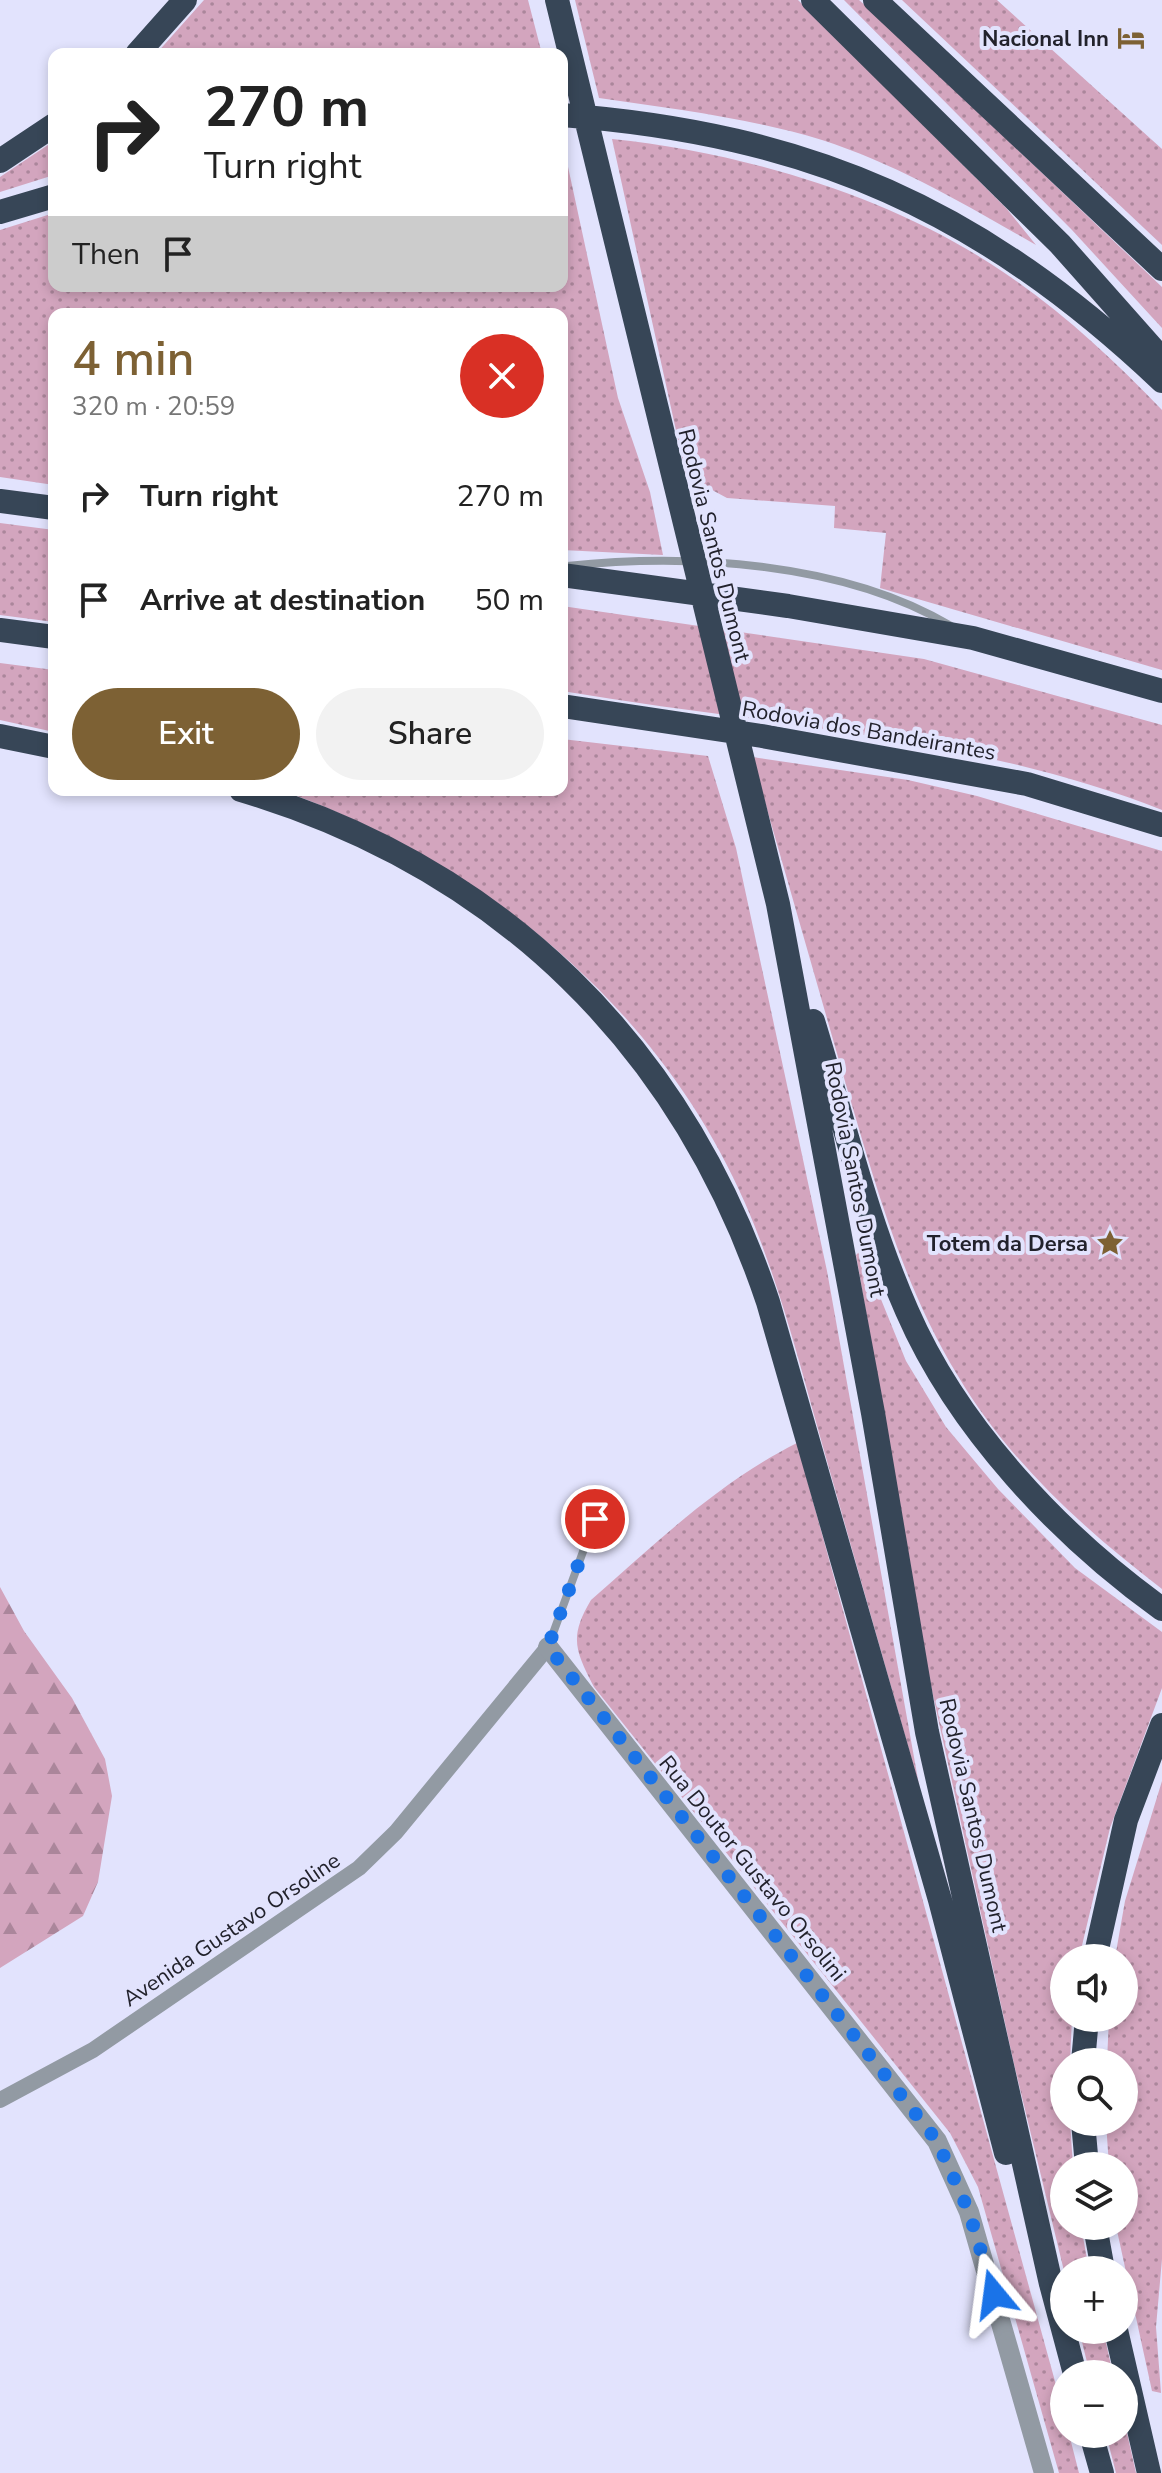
<!DOCTYPE html>
<meta charset="utf-8">
<style>
:root{--surface:#fff;--page:#f2f2f2;--text:#222;--muted:#767676;--accent:#7d6134}
body{margin:0;font-family:"Nunito Sans",sans-serif;background:var(--page);color:var(--text);height:100vh;display:flex;flex-direction:column;font-size:30px;white-space:nowrap}
*{box-sizing:border-box;margin:0}
p{font-size:26px;color:var(--muted)}
.icon{flex:none;width:44px;height:44px;fill:none;stroke:currentColor;stroke-width:2;stroke-linecap:round;stroke-linejoin:round}
.map{position:relative;flex:1;overflow:hidden}
.drawer{position:absolute;left:48px;top:308px;width:520px;height:488px;display:flex;flex-direction:column;background:var(--surface);border-radius:16px;box-shadow:0 4px 12px #0003}
.drawer>*{flex:none}
.banner{position:absolute;left:48px;top:48px;width:520px;height:244px;border-radius:16px;box-shadow:0 4px 12px #0003;background:#fff;color:var(--text);overflow:hidden}
.buttons{position:absolute;left:1050px;top:1944px;display:grid;gap:16px}
.buttons a{display:grid;place-items:center;width:88px;height:88px;border-radius:50%;background:var(--surface);box-shadow:0 4px 12px #0003;font-size:40px}
.pin{position:absolute;display:grid;place-items:center;width:68px;height:68px;color:#fff;margin:-34px;border:4px solid #fff;border-radius:50%;box-shadow:0 2px 8px #0007}
.me{position:absolute;width:88px;margin:-44px;rotate:344deg;stroke-linejoin:round;filter:drop-shadow(0 0 6px #0008)}
.turn{display:flex;align-items:center;gap:28px;height:168px;padding:0 24px;font-size:36px}
.turn .icon{width:104px;height:104px;stroke-width:2.5}
.turn b{display:block;font-size:56px;line-height:68px}
.then{display:flex;align-items:center;height:76px;padding:0 24px;background:#0003;gap:16px;font-size:30px}
.round{display:grid;place-items:center;flex:none;width:84px;height:84px;border-radius:42px;background:var(--page)}
.summary{display:flex;align-items:center;justify-content:space-between;height:136px;padding:0 24px}
h1{font-size:48px;font-weight:600;line-height:60px;color:var(--accent)}
.action{display:flex;gap:16px;margin-top:auto;padding:16px 24px}
.action a{flex:1;height:92px;border-radius:48px;background:var(--accent);color:#fff;font-size:32px;font-weight:600;line-height:92px;text-align:center}
.action a+a{background:var(--page);color:var(--text)}
ul{padding:0;list-style:none}
li{display:flex;align-items:center;gap:24px;height:104px;padding:0 24px}
li div{flex:1}
li b{display:block;font-size:30px}
li em{font-style:normal}
.map>svg:first-child{display:block}
.grass{fill:url(#grass-dots)}
.forest{fill:url(#forest-firs)}
.lines{fill:none;stroke-linecap:round;stroke-linejoin:round}
.service{stroke:#929aa3;stroke-width:8}
.minor{stroke:#929aa3;stroke-width:16}
.tertiary{stroke:#929aa3;stroke-width:20}
.motorway{stroke:#374657;stroke-width:24}
.route{stroke:#1a73e8;stroke-width:14;stroke-dasharray:0 25.2}
.labels{text-anchor:middle;stroke-width:8;stroke-linejoin:round;paint-order:stroke}
.poi-label{font-size:22px;font-weight:bold;fill:#22222c;stroke:#e2e3fd;text-anchor:end}
.street-label{font-size:22px;fill:#22222c;stroke:#e2e3fd}
</style>
<div class="map">
<svg width="1162" height="2473" viewBox="0 0 1162 2473">
<defs>
<pattern id="grass-dots" width="8" height="8" patternUnits="userSpaceOnUse" patternTransform="scale(2)"><rect width="8" height="8" fill="#d3a5be"/><path d="M2 2h.1M6 6h.1" fill="none" stroke="#ab869b" stroke-width="1.8" stroke-linecap="round"/></pattern>
<pattern id="forest-firs" width="22" height="20" patternUnits="userSpaceOnUse" patternTransform="scale(2)"><rect width="22" height="20" fill="#d3a5be"/><path d="M5 1l3.5 6h-7zM16 11l3.5 6h-7z" fill="#ab869b"/></pattern>
</defs>
<rect width="100%" height="100%" fill="#e2e3fd"/>
<path class="grass" d="M 204,0 L 528,0 L 542,54 L 156,54 Z
M 575,0 L 798,0 L 1006,208 L 1036,245 C 968,206 897,164 822,140 C 749,118 675,109 599,98 Z
M 844,0 L 859,0 L 878,17 L 1162,287 L 1162,328 L 1072,230 Z
M 902,0 L 997,0 L 1162,149 L 1162,245 Z
M 562,139 L 618,398 L 650,492 L 663,555 L 562,550 L 562,314 L 54,314 L 54,485 L 0,477 L 0,230 L 54,213 L 54,286 L 562,286 Z
M 612,139 C 739,152 883,194 991,264 C 1055,305 1110,356 1162,410 L 1162,670 L 880,588 L 886,533 L 834,528 L 835,506 L 727,498 L 686,476 Z
M 54,141 L 54,175 L 0,192 L 0,177 Z
M 0,523 L 54,530 L 54,622 L 0,615 Z
M 562,606 L 924,659 L 1162,725 L 1162,810 C 971,735 763,725 562,691 Z
M 0,663 L 54,670 L 54,732 L 0,720 Z
M 562,739 L 708,756 L 736,848 L 827,1271 L 919,1785 C 887,1672 855,1560 823,1447 C 800,1365 779,1281 745,1203 C 658,1004 481,862 281,790 L 562,790 Z
M 752,757 L 908,780 L 977,796 L 1162,851 L 1162,1589 C 1084,1529 1009,1462 958,1376 C 901,1283 873,1176 842,1071 C 812,966 782,861 752,757 Z
M 861,1250 L 906,1361 L 946,1427 L 998,1489 L 1075,1568 L 1162,1632 L 1162,1688 L 1110,1828 L 1079,1958 L 1064,1958 L 1064,2018 L 1072,2018 L 1070,2062 L 1064,2062 L 1064,2122 L 1070,2122 L 1073,2166 L 1064,2166 L 1064,2226 L 1081,2226 L 1089,2270 L 1064,2271 L 1014,2064 L 929,1677 L 856,1255 Z
M 797,1443 L 1064,2414 L 1064,2434 L 1069,2434 L 1079,2473 L 1059,2473 L 978,2187 L 950,2133 L 594,1687 C 575,1650 569,1637 591,1600 C 656,1543 719,1482 797,1443 Z
M 1162,1781 L 1162,2259 L 1156,2327 L 1161,2393 L 1152,2391 L 1116,2226 L 1124,2226 L 1124,2166 L 1109,2166 L 1106,2122 L 1124,2122 L 1124,2062 L 1107,2062 L 1109,2018 L 1124,2018 L 1124,1958 L 1115,1958 L 1125,1901 Z
M 1079,2330 L 1103,2330 L 1113,2374 L 1090,2374 Z
M 1124,2420 L 1136,2473 L 1116,2473 L 1106,2434 L 1124,2434 Z"/>
<path class="forest" d="M 0,1587 L 24,1631 L 72,1698 L 105,1759 L 112,1796 L 98,1882 L 83,1916 L 0,1968 Z"/>
<g class="lines">
<path class="service" d="M 567,566 C 689,553 844,562 951,626
M 548,1647 L 595,1519"/>
<path class="minor" d="M 0,2100 L 93,2050 L 359,1868 L 396,1832 L 548,1647"/>
<path class="tertiary" d="M 548,1647 L 937,2141 L 969,2212 L 1044,2473"/>
<path class="motorway" d="M 557,0 L 778,904 L 873,1413 L 927,1732 L 1051,2284 L 1075,2374
M 813,0 L 1060,244 L 1162,359
M 875,0 L 1162,269
M 137,54 L 185,0
M 562,115 C 811,134 981,210 1162,381
M 0,161 L 54,125
M 0,212 L 54,196
M 0,501 L 54,508
M 562,575 L 788,606 L 973,638 L 1162,691
M 0,630 L 54,637
M 562,706 L 762,736 L 1027,784 L 1162,825
M 0,736 L 54,747
M 241,790 C 501,868 682,1045 768,1302 L 940,1900 L 1006,2153
M 813,1021 C 843,1118 866,1218 907,1311 C 958,1428 1059,1535 1162,1609
M 1095,1958 L 1126,1820 L 1162,1725
M 1083,2062 L 1087,2018
M 1083,2122 L 1087,2166
M 1095,2226 L 1103,2270
M 1116,2330 L 1149,2473
M 1091,2434 L 1102,2473"/>
</g>
<g class="lines">
<path class="route" d="M 595,1519 L 548,1647 L 937,2141 L 969,2212 L 994,2294"/>
</g>
<defs>
<g id="hotel-bare" transform="scale(2.16)"><path d="M-6-4.5h1.5V1H6V5H4.5V3h-9V5H-6ZM-4 0a1.8 1.8 0 1 1 3.6 0ZM.5 0V-2.5h3Q6-2.5 6 0Z" fill="#7d6134" stroke="#e2e3fd" stroke-width="2.5" paint-order="stroke"/></g>
<g id="sight-bare" transform="scale(2.16)"><path d="M0-6L1.8-2.2L6-1.7L2.9 1.2L3.7 5.4L0 3.3L-3.7 5.4L-2.9 1.2L-6-1.7L-1.8-2.2Z" fill="#7d6134" stroke="#e2e3fd" stroke-width="2.5" paint-order="stroke"/></g>
</defs>
<g fill-rule="evenodd">
<use href="#hotel-bare" x="1131" y="38"/>
<use href="#sight-bare" x="1110" y="1243"/>
</g>
<g class="labels">
<g class="poi-label">
<text x="1109" y="46">Nacional Inn</text>
<text x="1088" y="1251">Totem da Dersa</text>
</g>
<g class="street-label">
<text transform="translate(715 545) rotate(76)" y="8">Rodovia Santos Dumont</text>
<text transform="translate(869 730) rotate(10)" y="8">Rodovia dos Bandeirantes</text>
<text transform="translate(856 1179) rotate(79)" y="8">Rodovia Santos Dumont</text>
<text transform="translate(974 1815) rotate(77)" y="8">Rodovia Santos Dumont</text>
<text transform="translate(753 1868) rotate(51)" y="8">Rua Doutor Gustavo Orsolini</text>
<text transform="translate(231 1929) rotate(-34)" y="8">Avenida Gustavo Orsoline</text>
</g>
</g>
</svg>
<div class="buttons">
<a><svg class="icon" aria-label="sound" viewBox="0 0 24 24"><path d="M4 9h4l5-4v14l-5-4H4zM17 9q2 3 0 6"/></svg></a>
<a><svg class="icon" aria-label="search" viewBox="0 0 24 24"><circle cx="10" cy="10" r="6"/><path d="M15 15l6 6"/></svg></a>
<a><svg class="icon" aria-label="layers" viewBox="0 0 24 24"><path d="M12 4l9 5-9 5-9-5zM3 14l9 5 9-5"/></svg></a>
<a>+</a>
<a>−</a>
</div>
<div class="pin" style="left:595px;top:1519px;background:#d93025"><svg class="icon" aria-label="arrive" viewBox="0 0 24 24"><path d="M6 21V4h12l-3 4 3 4H6"/></svg></div>
<svg class="me" style="left:994px;top:2294px" viewBox="-20 -20 40 40"><path d="M0-17L14 15 0 8-14 15z" fill="#1a73e8" stroke="#fff" stroke-width="4"/></svg>
<div class="banner">
<div class="turn"><svg class="icon" aria-label="right" viewBox="0 0 24 24"><path d="M7 20v-9h11M14 6l5 5-5 5"/></svg><div><b>270 m</b>Turn right</div></div>
<div class="then">Then<svg class="icon" aria-label="arrive" viewBox="0 0 24 24"><path d="M6 21V4h12l-3 4 3 4H6"/></svg></div>
</div>
<section class="drawer">
<div class="summary"><div><h1>4 min</h1><p>320 m · 20:59</p></div><a class="round" style="background:#d93025;color:#fff"><svg class="icon" aria-label="close" viewBox="0 0 24 24"><path d="M6 6l12 12M18 6L6 18"/></svg></a></div>
<ul>
<li><svg class="icon" aria-label="right" viewBox="0 0 24 24"><path d="M7 20v-9h11M14 6l5 5-5 5"/></svg><div><b>Turn right</b></div><em>270 m</em></li>
<li><svg class="icon" aria-label="arrive" viewBox="0 0 24 24"><path d="M6 21V4h12l-3 4 3 4H6"/></svg><div><b>Arrive at destination</b></div><em>50 m</em></li>
</ul>
<div class="action"><a>Exit</a><a>Share</a></div>
</section>
</div>
